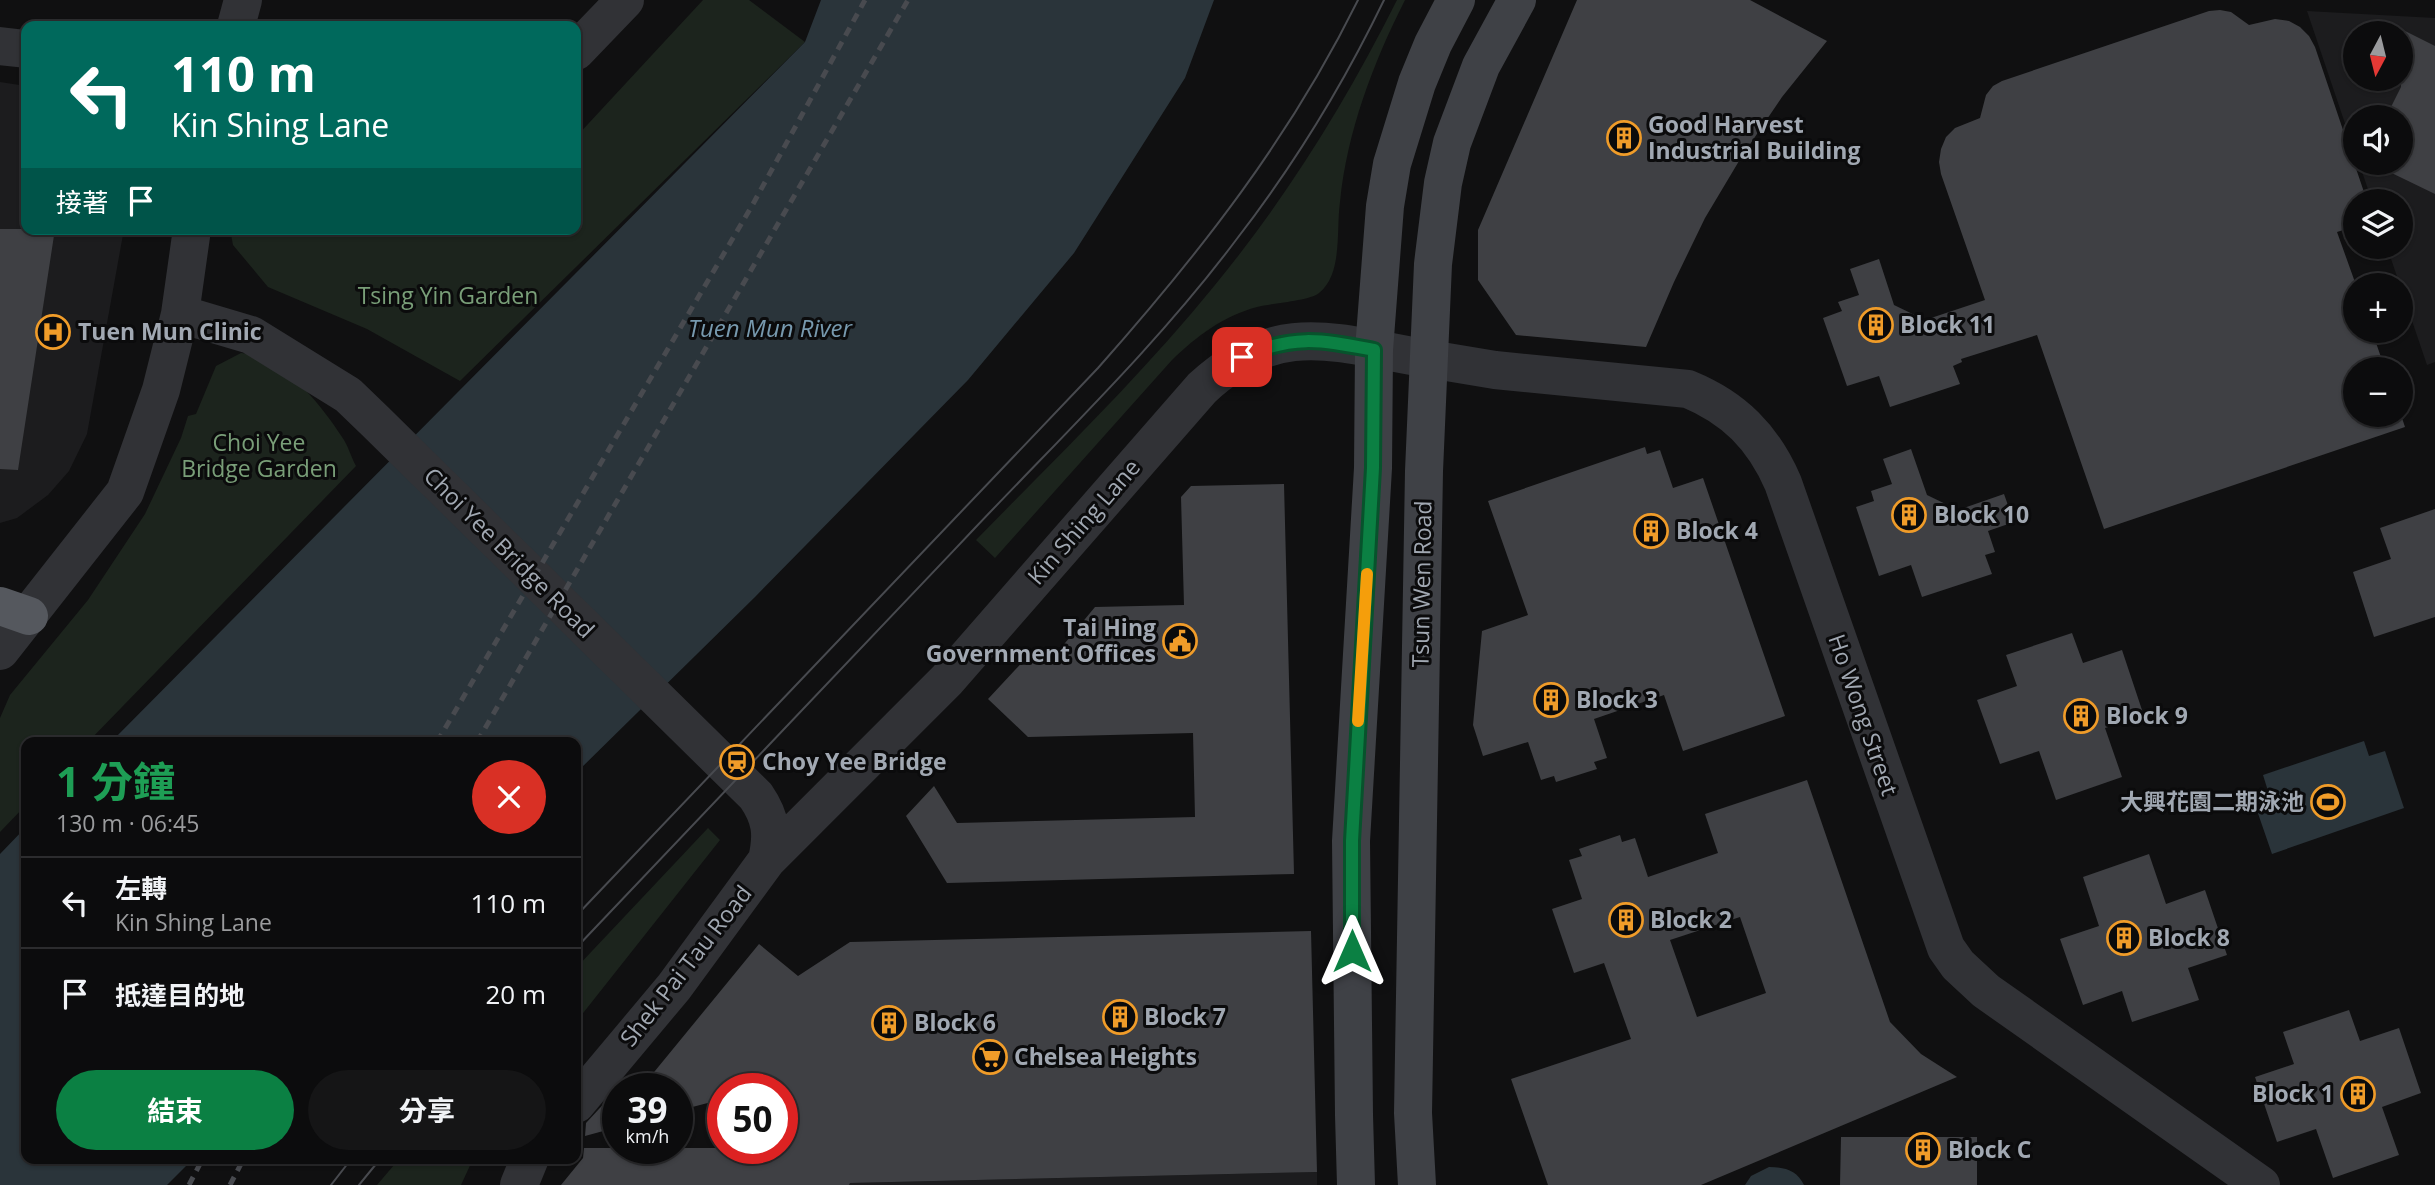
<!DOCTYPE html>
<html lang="zh-TW">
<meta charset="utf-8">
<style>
:root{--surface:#0c0c0d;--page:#151516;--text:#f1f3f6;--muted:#9a9b9d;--line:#2c2c2e;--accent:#0b8043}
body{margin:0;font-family:"Open Sans","Noto Sans TC",sans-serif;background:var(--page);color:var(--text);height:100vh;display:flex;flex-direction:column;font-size:26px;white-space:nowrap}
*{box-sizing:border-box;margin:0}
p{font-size:23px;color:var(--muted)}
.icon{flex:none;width:38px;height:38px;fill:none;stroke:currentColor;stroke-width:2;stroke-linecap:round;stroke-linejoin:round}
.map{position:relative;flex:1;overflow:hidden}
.sheet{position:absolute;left:21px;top:737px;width:560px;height:427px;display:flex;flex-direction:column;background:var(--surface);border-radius:14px;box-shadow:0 2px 5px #0004,0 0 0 2px var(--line)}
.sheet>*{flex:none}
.banner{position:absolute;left:21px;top:21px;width:560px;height:214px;border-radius:14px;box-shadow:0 2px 5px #0004,0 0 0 2px var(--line);background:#00695c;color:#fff;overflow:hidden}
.needle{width:46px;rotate:187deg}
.fabs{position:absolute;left:2343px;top:21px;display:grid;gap:14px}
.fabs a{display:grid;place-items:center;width:70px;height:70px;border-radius:50%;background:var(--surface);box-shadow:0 2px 5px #0004,0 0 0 2px var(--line);font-size:35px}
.speed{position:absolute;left:602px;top:1073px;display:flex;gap:14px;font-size:35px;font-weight:700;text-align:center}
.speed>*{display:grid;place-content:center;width:91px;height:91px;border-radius:50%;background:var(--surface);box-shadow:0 2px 5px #0004,0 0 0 2px var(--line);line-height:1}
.speed small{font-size:18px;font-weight:400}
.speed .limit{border:10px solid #d22;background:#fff;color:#111}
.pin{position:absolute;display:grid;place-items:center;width:60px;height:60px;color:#fff;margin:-30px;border-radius:14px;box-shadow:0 4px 10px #0006}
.me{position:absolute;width:77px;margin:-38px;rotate:0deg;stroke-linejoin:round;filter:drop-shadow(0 0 5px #0008)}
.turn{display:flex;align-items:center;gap:24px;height:147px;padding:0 35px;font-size:32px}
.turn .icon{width:91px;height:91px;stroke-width:2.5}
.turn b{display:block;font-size:49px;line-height:60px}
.then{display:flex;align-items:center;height:66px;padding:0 35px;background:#0003;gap:14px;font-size:26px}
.round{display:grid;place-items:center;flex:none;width:74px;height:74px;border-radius:37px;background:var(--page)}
.headline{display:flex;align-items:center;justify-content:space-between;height:119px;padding:0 35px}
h1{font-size:42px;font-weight:700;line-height:52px;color:#1e9e55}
.action{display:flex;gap:14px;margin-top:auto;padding:14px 35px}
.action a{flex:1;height:80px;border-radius:42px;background:var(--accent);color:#fff;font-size:28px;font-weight:700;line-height:80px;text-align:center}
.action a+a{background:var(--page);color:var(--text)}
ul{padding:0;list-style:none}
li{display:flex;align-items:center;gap:21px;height:91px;padding:0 35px;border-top:2px solid var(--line)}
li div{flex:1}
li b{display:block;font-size:26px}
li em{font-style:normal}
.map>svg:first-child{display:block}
.built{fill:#1c1c1e;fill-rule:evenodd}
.green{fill:#1c241d}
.water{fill:#2a343a}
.building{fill:#3f4044;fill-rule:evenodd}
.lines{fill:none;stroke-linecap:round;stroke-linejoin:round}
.minor{stroke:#313236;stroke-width:38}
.tertiary{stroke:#313236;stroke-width:38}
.secondary{stroke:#3f4146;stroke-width:38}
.trunk{stroke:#55585e;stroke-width:38}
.tram{stroke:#484a4f;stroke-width:2}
.rail{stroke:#484a4f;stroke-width:5;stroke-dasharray:9 7;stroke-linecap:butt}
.route-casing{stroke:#07532c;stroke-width:18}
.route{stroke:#0b8043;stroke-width:12}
.slow{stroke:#f59e0b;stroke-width:12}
.labels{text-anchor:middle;stroke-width:6;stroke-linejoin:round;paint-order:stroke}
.poi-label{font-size:23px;font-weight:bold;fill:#a1a8b2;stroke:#0b0b0c;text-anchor:start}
.park-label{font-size:23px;fill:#799e78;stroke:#0b0b0c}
.street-label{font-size:23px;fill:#a1a8b2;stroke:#0b0b0c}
.water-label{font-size:24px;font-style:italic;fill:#7799ae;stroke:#0b0b0c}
</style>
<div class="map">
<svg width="2435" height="1185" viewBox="0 0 2435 1185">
<rect width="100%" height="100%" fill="#101011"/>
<path class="built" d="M 2307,11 L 2435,18 L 2435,362 L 2427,365 L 2387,247 L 2401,247 L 2401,201 L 2372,201 L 2359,163 L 2401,163 L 2401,117 L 2356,117 L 2355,153 ZM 2356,33 L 2401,33 L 2401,79 L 2356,79 Z
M 0,82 L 26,86 L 26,229 L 124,229 L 87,434 L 69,471 L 48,495 L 17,518 L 0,523 Z
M 1317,1172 L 1317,1185 L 849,1185 L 850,1183 Z"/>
<path class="green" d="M 703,0 L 749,0 L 805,42 L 460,381 L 367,329 L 268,287 L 233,245 L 230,229 L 576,229 L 576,137 Z
M 1397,0 L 1405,0 C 1373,63 1347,132 1340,202 C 1336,230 1343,274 1319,293 C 1309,301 1273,303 1257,307 C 1223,316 1197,336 1172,360 L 995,558 L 976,540 C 1057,457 1142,375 1215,285 C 1287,197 1346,102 1397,0 Z
M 241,353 C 282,356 321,404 342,437 C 348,445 351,457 356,466 L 88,742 L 26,742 L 26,805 L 0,832 L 0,718 L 10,695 L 88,600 L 145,514 L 181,438 L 188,416 L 196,414 L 216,366 Z
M 708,828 L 720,840 L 576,1022 L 576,968 Z
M 400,1158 L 473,1158 L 473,1159 L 461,1185 L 377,1185 Z"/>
<path class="water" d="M 821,0 L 1214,0 L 1185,78 L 1074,253 L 968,380 L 755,597 L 576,773 L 576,742 L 111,742 L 805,42 Z
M 2364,741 L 2369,756 L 2385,751 L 2404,808 L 2272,854 L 2252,796 L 2268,791 L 2263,775 Z
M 26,827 L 26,1158 L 193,1159 L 167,1185 L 0,1185 L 0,854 Z
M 1769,1167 C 1784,1167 1797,1170 1804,1185 L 1745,1185 L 1751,1176 Z"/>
<path class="building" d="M 1577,0 L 1750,0 L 1827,41 L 1782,97 L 1742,156 L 1705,218 L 1674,282 L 1646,347 L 1516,335 L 1478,280 L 1478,230 Z
M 2220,10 L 2231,12 L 2249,25 L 2275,19 L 2289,21 L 2300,27 L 2309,36 L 2315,47 L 2367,201 L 2356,201 L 2356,226 L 2337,232 L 2356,285 L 2356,331 L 2372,331 L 2385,369 L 2356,369 L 2356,415 L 2401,415 L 2405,427 L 2104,529 L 2037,335 L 1961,359 L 1962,362 L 1953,366 L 1960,384 L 1890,407 L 1879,376 L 1847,386 L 1823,318 L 1842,311 L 1838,302 L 1859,295 L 1850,269 L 1879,259 L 1894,305 L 1925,320 L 1985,300 L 1941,174 L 1939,162 L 1941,149 L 1946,137 L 1955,128 L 1980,118 L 1986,95 L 1993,86 L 2002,81 L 2209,11 Z
M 2401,29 L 2435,46 L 2435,194 L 2371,163 L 2401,163 L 2401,117 L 2386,117 L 2401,87 Z
M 0,229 L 55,229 L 18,470 L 0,469 Z
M 1645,447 L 1647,454 L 1660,450 L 1673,488 L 1703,478 L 1785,716 L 1683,751 L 1664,695 L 1594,719 L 1607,758 L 1594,762 L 1597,769 L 1556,782 L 1554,776 L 1541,780 L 1528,742 L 1483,756 L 1473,725 L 1482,631 L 1528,615 L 1488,501 Z
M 1911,449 L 1927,495 L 1958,510 L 2004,494 L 2014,522 L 1988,531 L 1995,552 L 1985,555 L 1992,574 L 1922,597 L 1911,565 L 1879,576 L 1856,507 L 1874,501 L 1871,491 L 1892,484 L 1883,459 Z
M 1284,484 L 1294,874 L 947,883 L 906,816 L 934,786 L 957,823 L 1195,817 L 1193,733 L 1028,737 L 988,699 L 1028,656 L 1055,655 L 1095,607 L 1184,605 L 1181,497 L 1191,486 Z
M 2435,509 L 2435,617 L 2374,637 L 2353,572 L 2391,559 L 2380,528 Z
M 2072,633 L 2083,663 L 2122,650 L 2144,716 L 2105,728 L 2122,777 L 2056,800 L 2039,751 L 2000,764 L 1977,700 L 2017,686 L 2006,655 Z
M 1807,780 L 1890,1022 L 1921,1054 L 1957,1077 L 1701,1185 L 1548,1185 L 1511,1079 L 1631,1039 L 1604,963 L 1574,973 L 1552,909 L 1582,899 L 1569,860 L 1582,856 L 1579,849 L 1620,835 L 1622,842 L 1635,838 L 1648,877 L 1718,853 L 1705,814 ZM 1740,917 L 1766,993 L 1697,1017 L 1670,940 Z
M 2149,854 L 2166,904 L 2205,890 L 2227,955 L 2188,968 L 2199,1000 L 2132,1022 L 2122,991 L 2083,1005 L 2060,939 L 2099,926 L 2083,877 Z
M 1311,931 L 1317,1172 L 850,1183 L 849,1185 L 561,1185 L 583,1158 L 584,1148 L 782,1148 L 782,1083 L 761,1088 L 723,1088 L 723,1099 L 677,1111 L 677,1088 L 641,1088 L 759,944 L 798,976 L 850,942 Z
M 2349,1010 L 2360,1041 L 2399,1028 L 2421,1093 L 2382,1107 L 2399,1155 L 2333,1178 L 2316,1129 L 2277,1142 L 2255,1077 L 2294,1064 L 2283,1032 Z
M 618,1095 L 618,1127 L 585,1136 L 586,1123 L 611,1096 Z
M 1841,1137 L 1977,1137 L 1977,1185 L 1840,1185 Z"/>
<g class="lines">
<path class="minor" d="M 0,46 L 26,49
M 576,51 L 625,0
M 1429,359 L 1495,370 L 1688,389 C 1734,408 1763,437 1783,483 L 1946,948 L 1958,965 L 1986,991 L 2261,1185"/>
<path class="tertiary" d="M 236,26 L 243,0
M 180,314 L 251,335 L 348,395 L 375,421 L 756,796 C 771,818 773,834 767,860
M 0,651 L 125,492 L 161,390 L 180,314 L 192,229
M 576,1104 L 674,987 L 767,860 L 947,680 L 1202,388 C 1278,317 1338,344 1429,359
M 519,1185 L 530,1158"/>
<path class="secondary" d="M 1356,1185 L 1354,1115 L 1351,841 L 1373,468 L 1374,350 L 1385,206 L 1392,164 L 1417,83 L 1433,44 L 1456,0
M 1417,1185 L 1413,1113 L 1424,471 L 1433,264 L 1443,183 L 1452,143 L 1481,66 L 1517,0"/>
<path class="trunk" d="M 0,606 L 29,616"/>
<path class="tram" d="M 576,916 L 1098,368 C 1200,253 1290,138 1358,0
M 576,948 C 709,808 842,669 974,529 C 1063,435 1158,344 1236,240 C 1294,165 1343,85 1384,0
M 331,1185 L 352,1158
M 359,1185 L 381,1158"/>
<path class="rail" d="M 437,742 L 753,204 L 865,0
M 477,742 L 908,0
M 189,1185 L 203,1158
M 230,1185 L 244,1158"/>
</g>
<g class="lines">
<g class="route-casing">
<path id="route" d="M 1242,357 C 1294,334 1321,340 1374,350 L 1373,468 L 1352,841 L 1352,951"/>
</g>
<use href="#route" class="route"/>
<path class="slow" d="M 1358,721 L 1367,574"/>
</g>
<defs>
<g id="building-ring" transform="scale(1.75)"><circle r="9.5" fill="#0b0b0c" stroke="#f09c29" stroke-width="1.5"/><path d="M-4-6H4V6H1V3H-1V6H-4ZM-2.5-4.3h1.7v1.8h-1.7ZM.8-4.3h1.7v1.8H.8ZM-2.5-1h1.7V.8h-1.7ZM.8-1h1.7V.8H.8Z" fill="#f09c29"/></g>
<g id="hospital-ring" transform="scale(1.75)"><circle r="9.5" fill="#0b0b0c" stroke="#f09c29" stroke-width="1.5"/><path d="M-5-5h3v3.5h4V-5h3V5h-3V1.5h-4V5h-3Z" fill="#f09c29"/></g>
<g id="civic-ring" transform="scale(1.75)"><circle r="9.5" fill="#0b0b0c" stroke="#f09c29" stroke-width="1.5"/><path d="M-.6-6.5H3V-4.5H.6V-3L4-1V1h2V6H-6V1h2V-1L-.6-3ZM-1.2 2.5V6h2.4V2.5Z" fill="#f09c29"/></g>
<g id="station-ring" transform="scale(1.75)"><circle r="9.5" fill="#0b0b0c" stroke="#f09c29" stroke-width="1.5"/><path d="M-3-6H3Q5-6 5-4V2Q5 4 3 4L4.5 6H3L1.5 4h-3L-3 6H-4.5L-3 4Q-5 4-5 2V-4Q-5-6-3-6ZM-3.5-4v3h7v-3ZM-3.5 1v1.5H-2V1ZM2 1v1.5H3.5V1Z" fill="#f09c29"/></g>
<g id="stadium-ring" transform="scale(1.75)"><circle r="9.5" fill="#0b0b0c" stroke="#f09c29" stroke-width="1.5"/><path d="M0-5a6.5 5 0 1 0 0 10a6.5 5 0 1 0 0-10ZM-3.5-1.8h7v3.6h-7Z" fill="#f09c29"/></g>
<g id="supermarket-ring" transform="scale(1.75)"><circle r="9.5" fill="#0b0b0c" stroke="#f09c29" stroke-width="1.5"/><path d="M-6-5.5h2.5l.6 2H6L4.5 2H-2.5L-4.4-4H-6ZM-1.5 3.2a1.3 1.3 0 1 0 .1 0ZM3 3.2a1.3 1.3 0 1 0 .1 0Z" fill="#f09c29"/></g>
</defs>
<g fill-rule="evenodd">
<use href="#building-ring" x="1624" y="138"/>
<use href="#building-ring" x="1876" y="325"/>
<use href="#hospital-ring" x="53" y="332"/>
<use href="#building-ring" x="1909" y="515"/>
<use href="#building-ring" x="1651" y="531"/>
<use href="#civic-ring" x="1180" y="641"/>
<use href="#building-ring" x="1551" y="700"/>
<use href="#building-ring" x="2081" y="716"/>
<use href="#station-ring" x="737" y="762"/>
<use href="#stadium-ring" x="2328" y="802"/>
<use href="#building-ring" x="1626" y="920"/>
<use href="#building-ring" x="2124" y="938"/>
<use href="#building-ring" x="1120" y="1017"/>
<use href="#building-ring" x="889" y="1023"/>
<use href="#supermarket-ring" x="990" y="1057"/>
<use href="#building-ring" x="2358" y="1094"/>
<use href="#building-ring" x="1923" y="1150"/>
</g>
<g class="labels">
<g class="poi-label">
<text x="1648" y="133">Good Harvest<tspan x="1648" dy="26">Industrial Building</tspan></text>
<text x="1900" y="333">Block 11</text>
<text x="78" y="340">Tuen Mun Clinic</text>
<text x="1934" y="523">Block 10</text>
<text x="1676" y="539">Block 4</text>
<text x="1156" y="636" text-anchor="end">Tai Hing<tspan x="1156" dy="26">Government Offices</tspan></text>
<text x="1576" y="708">Block 3</text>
<text x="2106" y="724">Block 9</text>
<text x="762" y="770">Choy Yee Bridge</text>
<text x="2304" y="810" text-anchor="end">大興花園二期泳池</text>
<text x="1650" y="928">Block 2</text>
<text x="2148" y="946">Block 8</text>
<text x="1144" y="1025">Block 7</text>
<text x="914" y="1031">Block 6</text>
<text x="1014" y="1065">Chelsea Heights</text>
<text x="2334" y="1102" text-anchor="end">Block 1</text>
<text x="1948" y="1158">Block C</text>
</g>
<g class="park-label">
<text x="448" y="304">Tsing Yin Garden</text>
<text x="259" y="451">Choi Yee<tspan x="259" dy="26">Bridge Garden</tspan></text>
</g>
<g class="street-label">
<text transform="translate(1084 522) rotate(-49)" y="8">Kin Shing Lane</text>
<text transform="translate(509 553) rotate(45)" y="8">Choi Yee Bridge Road</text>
<text transform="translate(1422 584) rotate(-89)" y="8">Tsun Wen Road</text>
<text transform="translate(1863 715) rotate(71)" y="8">Ho Wong Street</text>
<text transform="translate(686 966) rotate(-52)" y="8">Shek Pai Tau Road</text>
</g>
<g class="water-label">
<text x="770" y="337">Tuen Mun River</text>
</g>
</g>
</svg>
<div class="fabs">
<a><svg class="needle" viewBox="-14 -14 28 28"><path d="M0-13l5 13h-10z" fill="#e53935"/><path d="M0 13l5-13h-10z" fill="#9a9b9d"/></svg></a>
<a><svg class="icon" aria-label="sound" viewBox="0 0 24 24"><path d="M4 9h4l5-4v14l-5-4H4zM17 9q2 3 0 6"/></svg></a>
<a><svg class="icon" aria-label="layers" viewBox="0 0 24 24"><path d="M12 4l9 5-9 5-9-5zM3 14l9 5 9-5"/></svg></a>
<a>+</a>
<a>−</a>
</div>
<div class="speed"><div>39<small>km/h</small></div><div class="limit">50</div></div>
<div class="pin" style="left:1242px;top:357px;background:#d93025"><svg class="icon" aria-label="arrive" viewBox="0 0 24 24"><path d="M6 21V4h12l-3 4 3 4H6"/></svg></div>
<svg class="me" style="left:1352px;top:951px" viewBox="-20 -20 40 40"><path d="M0-17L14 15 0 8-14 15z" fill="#0b8043" stroke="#fff" stroke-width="4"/></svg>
<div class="banner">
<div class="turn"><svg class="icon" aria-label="left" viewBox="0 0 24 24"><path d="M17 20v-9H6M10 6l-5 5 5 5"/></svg><div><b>110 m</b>Kin Shing Lane</div></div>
<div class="then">接著<svg class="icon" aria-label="arrive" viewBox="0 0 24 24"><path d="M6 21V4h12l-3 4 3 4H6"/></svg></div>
</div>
<section class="sheet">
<div class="headline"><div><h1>1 分鐘</h1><p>130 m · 06:45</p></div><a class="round" style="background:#d93025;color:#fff"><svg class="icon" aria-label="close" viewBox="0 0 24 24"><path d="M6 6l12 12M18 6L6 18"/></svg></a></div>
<ul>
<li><svg class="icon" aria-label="left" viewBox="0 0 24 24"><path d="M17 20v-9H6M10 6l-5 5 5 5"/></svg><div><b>左轉</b><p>Kin Shing Lane</p></div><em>110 m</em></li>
<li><svg class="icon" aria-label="arrive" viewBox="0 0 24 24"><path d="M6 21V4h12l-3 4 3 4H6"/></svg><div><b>抵達目的地</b></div><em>20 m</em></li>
</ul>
<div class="action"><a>結束</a><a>分享</a></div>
</section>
</div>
